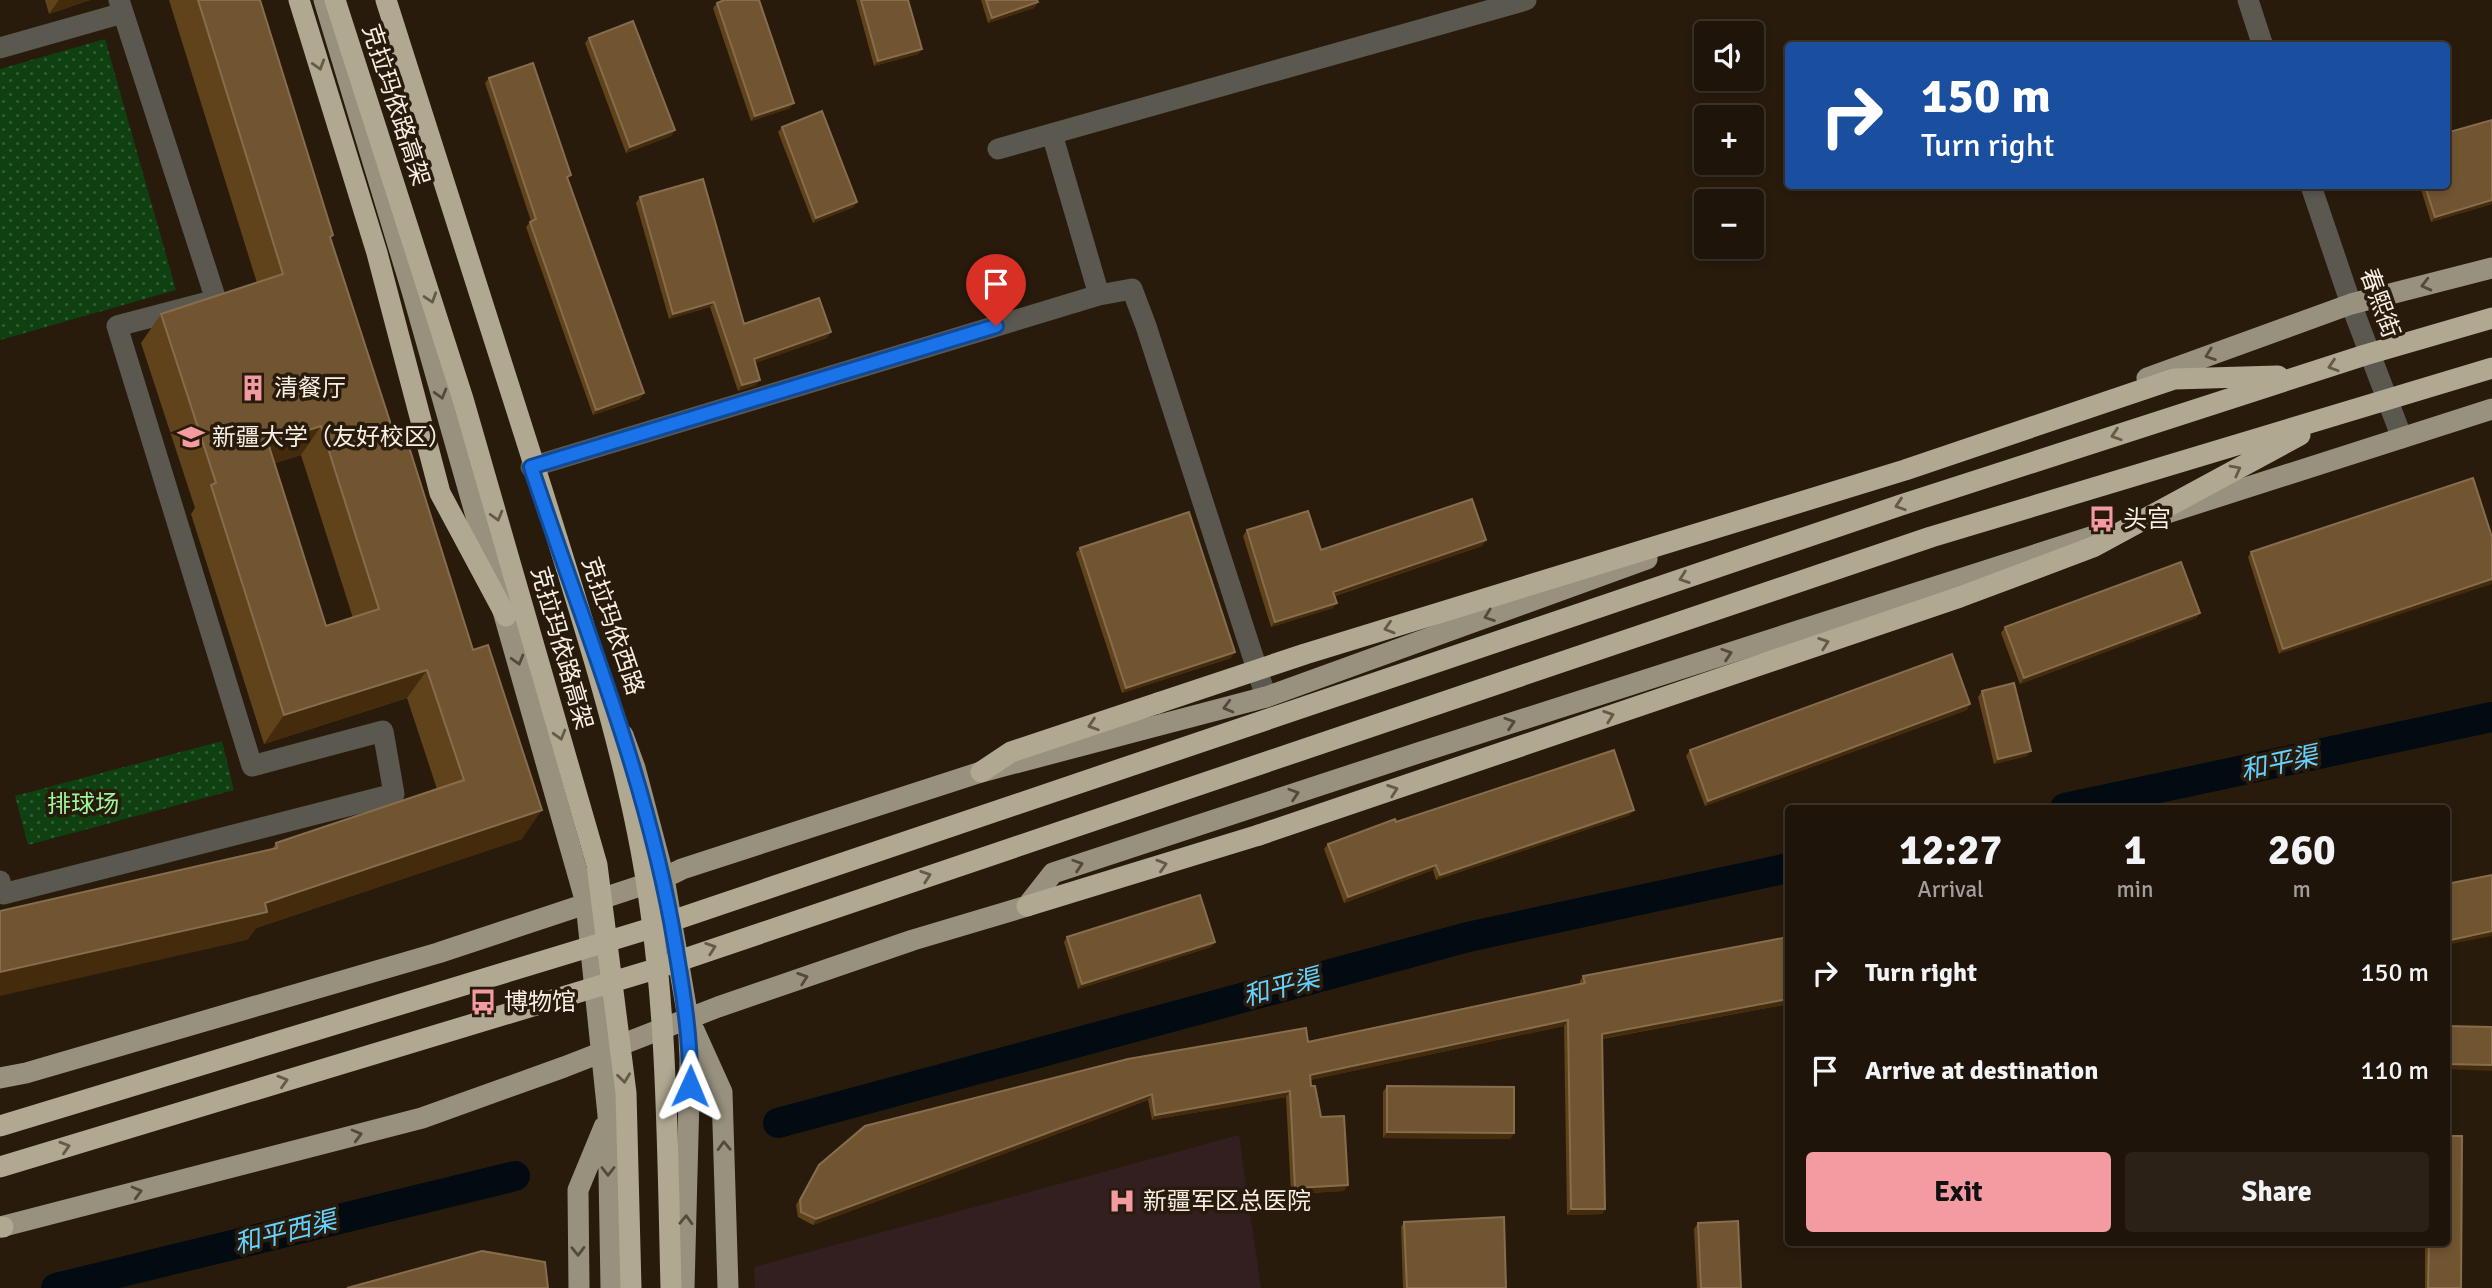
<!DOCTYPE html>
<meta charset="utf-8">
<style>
:root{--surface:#1e1409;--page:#2b2117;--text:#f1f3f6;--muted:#a19e9c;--line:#3c332a;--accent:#f49aa1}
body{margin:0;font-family:Signika,"Noto Sans SC",sans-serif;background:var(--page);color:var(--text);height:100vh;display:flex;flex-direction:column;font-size:26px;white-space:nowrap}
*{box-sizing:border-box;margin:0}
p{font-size:23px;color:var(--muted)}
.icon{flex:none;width:38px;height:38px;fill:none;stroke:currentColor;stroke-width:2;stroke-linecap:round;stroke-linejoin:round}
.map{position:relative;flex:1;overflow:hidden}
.side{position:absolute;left:1785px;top:805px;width:665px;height:441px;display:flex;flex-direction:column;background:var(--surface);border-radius:7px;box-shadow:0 4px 10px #0003,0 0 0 2px var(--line)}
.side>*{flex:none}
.banner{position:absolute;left:1785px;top:42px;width:665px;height:147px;border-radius:7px;box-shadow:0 4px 10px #0003,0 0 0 2px var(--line);background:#1a4fa0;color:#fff;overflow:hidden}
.tools{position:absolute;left:1694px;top:21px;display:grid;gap:14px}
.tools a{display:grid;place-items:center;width:70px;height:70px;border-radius:7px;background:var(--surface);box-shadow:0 4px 10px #0003,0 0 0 2px var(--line);font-size:35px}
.pin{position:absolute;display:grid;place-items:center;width:60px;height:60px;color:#fff;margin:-72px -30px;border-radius:50% 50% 50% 0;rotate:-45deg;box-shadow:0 0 7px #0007}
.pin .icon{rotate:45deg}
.me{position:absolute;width:77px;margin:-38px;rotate:1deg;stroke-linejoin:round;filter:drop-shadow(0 0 5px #0008)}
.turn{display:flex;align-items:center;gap:24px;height:147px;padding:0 21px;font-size:32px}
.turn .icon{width:91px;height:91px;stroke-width:2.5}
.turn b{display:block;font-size:49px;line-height:60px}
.eta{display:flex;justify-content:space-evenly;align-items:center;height:119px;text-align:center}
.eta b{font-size:42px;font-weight:700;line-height:49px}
.button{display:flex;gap:14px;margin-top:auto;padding:14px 21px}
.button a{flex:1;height:80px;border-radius:7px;background:var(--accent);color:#111;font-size:28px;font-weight:700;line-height:80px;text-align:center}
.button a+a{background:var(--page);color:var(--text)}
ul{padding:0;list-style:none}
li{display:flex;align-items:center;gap:21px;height:98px;padding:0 21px}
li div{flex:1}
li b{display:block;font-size:26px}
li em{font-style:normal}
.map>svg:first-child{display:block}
.medical{fill:#331f1f}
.green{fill:url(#green-dots)}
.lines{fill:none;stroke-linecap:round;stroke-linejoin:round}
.canal{stroke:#010b11;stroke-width:30}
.minor{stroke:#5b584f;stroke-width:21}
.major{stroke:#98917e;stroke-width:21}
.highway{stroke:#b0a891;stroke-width:21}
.highway-bridge{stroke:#b0a891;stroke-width:21}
.wall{fill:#60431b;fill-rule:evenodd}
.shaded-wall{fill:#432b0c}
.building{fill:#715531;stroke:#866d4d;stroke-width:2;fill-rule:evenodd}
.oneway{stroke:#655a48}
.oneway2{stroke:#554a3a}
.route-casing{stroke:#114b97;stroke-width:18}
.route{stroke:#1a73e8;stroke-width:12}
.labels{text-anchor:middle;stroke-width:7;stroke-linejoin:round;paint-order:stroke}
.street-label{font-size:24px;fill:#f7eee4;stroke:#281b0c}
.poi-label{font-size:24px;fill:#f7eee4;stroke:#281b0c;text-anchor:start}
.park-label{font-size:24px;fill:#9df59c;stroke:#281b0c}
.water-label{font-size:26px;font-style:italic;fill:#65d1ff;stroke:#281b0c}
</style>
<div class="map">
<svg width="2492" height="1288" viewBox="0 0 2492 1288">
<defs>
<pattern id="green-dots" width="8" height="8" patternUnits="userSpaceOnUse" patternTransform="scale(1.75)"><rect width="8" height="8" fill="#0e4011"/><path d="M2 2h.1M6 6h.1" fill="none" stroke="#325c34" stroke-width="1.8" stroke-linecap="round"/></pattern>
</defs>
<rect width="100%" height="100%" fill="#281b0c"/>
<path class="medical" d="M 1239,1135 L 1261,1288 L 755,1288 L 754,1267 Z"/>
<path class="green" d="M 105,39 L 176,290 L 0,340 L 0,69 Z
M 222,741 L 234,790 L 28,845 L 15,796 Z"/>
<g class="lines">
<path class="canal" d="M 2065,808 L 2492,717
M 778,1123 L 1468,937 L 1788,868
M 56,1288 L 515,1176"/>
<path class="minor" d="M 2248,0 L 2263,46
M 0,48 L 123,13
M 1052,134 L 1099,295 L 1132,289 L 1146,326 L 1266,697
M 998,149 L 1526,0
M 2311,186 L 2351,304 L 2402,438
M 531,467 L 1099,295
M 0,881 L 3,894 L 394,794 L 383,731 L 252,766 L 117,326 L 216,300 L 119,0"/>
<path class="major" d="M 324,0 L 412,291 L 586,903 L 608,1115 L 611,1288
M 2147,378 L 2351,304 L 2492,268
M 2167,513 L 2492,409
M 623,735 L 635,768 L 664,878 L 688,1018 L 690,1059 L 684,1288
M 694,1030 L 722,1092 L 728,1288
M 0,1078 L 26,1073 L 438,953 L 664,878 L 682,869 L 981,772 L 1266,697 L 1647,559
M 0,1227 L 422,1118 L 564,1067 L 718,1007 L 913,940 L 1027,906 L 1053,873 L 1421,752 L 2103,533
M 579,1288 L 578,1190 L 604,1127"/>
<path class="highway" d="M 299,0 L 377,253 L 440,493 L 506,616
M 981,772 L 1011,752 L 1158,703
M 1027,906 L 1259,835
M 0,1227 L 3,1227"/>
<path class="highway-bridge" d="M 335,0 L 463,399 L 597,865 L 626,1093 L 631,1288
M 386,0 C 439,165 492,330 544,496 C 578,606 614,716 637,830 C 668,980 667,1136 671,1288
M 1158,703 L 1305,654 L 1905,470 L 2174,379 L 2278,376
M 1259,835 L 1960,597 L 2093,547 L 2300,435
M 0,1126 L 645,930 L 1901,505 L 2365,355 L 2492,318
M 0,1167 L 652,970 L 1931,537 L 2492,368"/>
</g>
<path class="wall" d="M 45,0 L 90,0 L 49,14 Z
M 169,0 L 260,0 L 331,239 L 522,839 L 256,928 L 247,940 L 272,849 L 276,843 L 437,789 L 407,698 L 264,744 L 191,514 L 195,508 L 141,343 L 161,314 L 257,283 ZM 301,455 L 353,618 L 326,626 L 275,463 Z
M 856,0 L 908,0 L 922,49 L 918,54 L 874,66 Z
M 981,0 L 1037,0 L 1038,2 L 1034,8 L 988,23 Z
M 717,3 L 790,108 L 751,121 L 713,8 Z
M 589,38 L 675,130 L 671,136 L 626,153 L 585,43 Z
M 489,78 L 568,179 L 640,399 L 593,415 L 526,227 L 530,222 L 531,221 L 485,83 Z
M 2492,120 L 2492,204 L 2431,222 L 2420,186 L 2446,186 Z
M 782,127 L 854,207 L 813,223 L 778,132 Z
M 640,197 L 744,324 L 827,338 L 755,363 L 756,385 L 738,391 L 710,307 L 669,319 L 636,203 Z
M 2473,478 L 2279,654 L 2248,557 L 2251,552 Z
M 1247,530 L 1321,550 L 1486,540 L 1482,546 L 1335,596 L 1333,608 L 1271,627 L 1243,536 Z
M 1080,548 L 1231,658 L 1122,693 L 1076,553 Z
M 2200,613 L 2196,618 L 2020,684 L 2001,633 L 2005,627 Z
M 1982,691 L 2027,756 L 1994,764 L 1978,697 Z
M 1967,710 L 1705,806 L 1686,756 L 1690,750 Z
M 1630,815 L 1436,880 L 1433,870 L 1344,903 L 1324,849 L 1328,844 L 1396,822 Z
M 1067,937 L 1215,942 L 1211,947 L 1078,989 L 1064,942 Z
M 1788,937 L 1788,1004 L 1602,1039 L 1605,1209 L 1602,1214 L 1567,1215 L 1564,1026 L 1310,1080 L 1311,1086 L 1344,1191 L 1291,1194 L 1286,1097 L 1152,1120 L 1148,1100 L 813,1225 L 798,1217 L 796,1205 L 819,1165 L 1308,1042 L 1580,984 L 1580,981 L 1583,976 Z
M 1387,1086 L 1514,1133 L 1510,1139 L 1383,1138 L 1383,1092 Z
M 1404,1222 L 1506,1288 L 1403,1288 L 1401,1227 Z
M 1698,1223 L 1741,1288 L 1697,1288 L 1694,1229 Z
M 2425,1242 L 2446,1242 L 2461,1288 L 2425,1288 Z"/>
<path class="shaded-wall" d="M 59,0 L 90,0 L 49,14 Z
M 1038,2 L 1034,8 L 988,23 L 992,18 Z
M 922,49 L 918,54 L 874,66 L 878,61 Z
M 794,103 L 790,108 L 751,121 L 755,116 Z
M 675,130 L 671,136 L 626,153 L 630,147 Z
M 2492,200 L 2492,204 L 2431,222 L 2435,217 Z
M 857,202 L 854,207 L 813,223 L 816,218 Z
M 714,302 L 710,307 L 669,319 L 673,314 Z
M 831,332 L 827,338 L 750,365 L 754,359 Z
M 760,380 L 756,385 L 738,391 L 742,385 Z
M 644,393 L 640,399 L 593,415 L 596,410 Z
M 321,426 L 301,455 L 248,472 L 268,443 Z
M 1486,540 L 1482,546 L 1330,597 L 1333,592 Z
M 2492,579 L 2492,584 L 2279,654 L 2283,649 Z
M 1337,603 L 1333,608 L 1271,627 L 1275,622 Z
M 2200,613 L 2196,618 L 2020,684 L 2024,678 Z
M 1235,652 L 1231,658 L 1122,693 L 1126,688 Z
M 427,670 L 407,698 L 264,744 L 284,715 Z
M 1970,704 L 1967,710 L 1705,806 L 1708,801 Z
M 2031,751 L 2027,756 L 1994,764 L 1998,759 Z
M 542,810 L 522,839 L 256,928 L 247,940 L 0,996 L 0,972 L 265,903 Z
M 1634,810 L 1630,815 L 1436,880 L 1440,875 Z
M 1436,865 L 1433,870 L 1344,903 L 1348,897 Z
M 2492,931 L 2492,936 L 2446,945 L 2446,941 Z
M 1215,942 L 1211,947 L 1078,989 L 1082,984 Z
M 1788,999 L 1788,1004 L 1599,1039 L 1602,1034 Z
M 1568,1020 L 1564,1026 L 1306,1081 L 1310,1075 Z
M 2446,1064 L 2492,1065 L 2492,1071 L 2446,1069 Z
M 1290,1091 L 1286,1097 L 1152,1120 L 1155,1115 Z
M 1152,1094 L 1148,1100 L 813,1225 L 816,1219 Z
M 1387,1132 L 1514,1133 L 1510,1139 L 1383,1138 Z
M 1348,1185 L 1344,1191 L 1291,1194 L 1295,1188 Z
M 1571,1209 L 1605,1209 L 1602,1214 L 1567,1215 Z"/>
<path class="building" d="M 198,0 L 260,0 L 333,235 L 330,237 L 394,434 L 404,431 L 473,650 L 488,645 L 542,810 L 265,903 L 267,912 L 0,972 L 0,911 L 277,848 L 276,843 L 464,780 L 427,670 L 284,715 L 211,485 L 216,483 L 161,314 L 283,274 ZM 321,426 L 379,609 L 326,626 L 268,443 Z
M 724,0 L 759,0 L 794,103 L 755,116 L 717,3 Z
M 861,0 L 908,0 L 922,49 L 878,61 Z
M 986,0 L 1037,0 L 1038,2 L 992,18 Z
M 633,21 L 675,130 L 630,147 L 589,38 Z
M 533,63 L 571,175 L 567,177 L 644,393 L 596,410 L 530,222 L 536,219 L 489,78 Z
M 822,111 L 857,202 L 816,218 L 782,127 Z
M 2492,120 L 2492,200 L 2435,217 L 2425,186 L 2446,186 L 2446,133 Z
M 703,179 L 744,324 L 819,298 L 831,332 L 754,359 L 760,380 L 742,385 L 714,302 L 673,314 L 640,197 Z
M 2473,478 L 2492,537 L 2492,579 L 2283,649 L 2251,552 Z
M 1472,499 L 1486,540 L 1333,592 L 1337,603 L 1275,622 L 1247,530 L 1308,511 L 1321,550 Z
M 1189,512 L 1235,652 L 1126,688 L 1080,548 Z
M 2181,562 L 2200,613 L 2024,678 L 2005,627 Z
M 1952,654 L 1970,704 L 1708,801 L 1690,750 Z
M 2014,683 L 2031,751 L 1998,759 L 1982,691 Z
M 1614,750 L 1634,810 L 1440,875 L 1436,865 L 1348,897 L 1328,844 L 1395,819 L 1396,822 Z
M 2492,875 L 2492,931 L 2446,941 L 2446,884 Z
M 1200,895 L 1215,942 L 1082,984 L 1067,937 Z
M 1788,937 L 1788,999 L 1602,1034 L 1605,1209 L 1571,1209 L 1568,1020 L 1310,1075 L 1311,1086 L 1315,1086 L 1321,1117 L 1344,1116 L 1348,1185 L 1295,1188 L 1290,1091 L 1155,1115 L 1152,1094 L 816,1219 L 801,1212 L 800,1200 L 819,1165 L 865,1126 L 1128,1059 L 1306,1028 L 1308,1042 L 1585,983 L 1583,976 Z
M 2446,1026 L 2492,1027 L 2492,1065 L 2446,1064 Z
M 1387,1086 L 1514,1087 L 1514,1133 L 1387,1132 Z
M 2446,1136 L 2462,1136 L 2461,1288 L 2428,1288 L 2429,1242 L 2446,1242 Z
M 1504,1217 L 1506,1288 L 1407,1288 L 1404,1222 Z
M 1738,1221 L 1741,1288 L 1701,1288 L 1698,1223 Z
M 482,1251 L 545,1262 L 548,1288 L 347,1288 Z"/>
<defs><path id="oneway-chevron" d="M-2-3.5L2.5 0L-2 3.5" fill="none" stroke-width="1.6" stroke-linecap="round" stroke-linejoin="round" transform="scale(1.75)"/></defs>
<g class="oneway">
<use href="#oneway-chevron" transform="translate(319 65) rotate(73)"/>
<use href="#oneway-chevron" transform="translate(431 298) rotate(72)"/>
<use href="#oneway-chevron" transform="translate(2333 366) rotate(162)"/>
<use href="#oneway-chevron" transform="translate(2116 435) rotate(162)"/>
<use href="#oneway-chevron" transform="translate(2236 470) rotate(-28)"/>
<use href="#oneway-chevron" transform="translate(1900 505) rotate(162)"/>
<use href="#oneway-chevron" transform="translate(497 516) rotate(74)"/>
<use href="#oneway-chevron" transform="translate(1684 578) rotate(161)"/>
<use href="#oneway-chevron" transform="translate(1389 628) rotate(163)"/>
<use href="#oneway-chevron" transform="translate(1824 643) rotate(-19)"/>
<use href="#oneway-chevron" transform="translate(1609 716) rotate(-19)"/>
<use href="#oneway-chevron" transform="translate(1093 725) rotate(162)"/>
<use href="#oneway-chevron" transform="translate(560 735) rotate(74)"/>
<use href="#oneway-chevron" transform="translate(1393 790) rotate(-19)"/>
<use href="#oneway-chevron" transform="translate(1162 865) rotate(-17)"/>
<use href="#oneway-chevron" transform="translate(926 876) rotate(-19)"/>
<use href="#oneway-chevron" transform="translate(711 948) rotate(-19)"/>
<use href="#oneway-chevron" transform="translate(624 1078) rotate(83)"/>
<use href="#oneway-chevron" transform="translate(283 1081) rotate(-17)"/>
<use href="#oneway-chevron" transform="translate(65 1147) rotate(-17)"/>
</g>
<g class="oneway2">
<use href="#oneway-chevron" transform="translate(2426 285) rotate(166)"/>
<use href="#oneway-chevron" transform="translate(2210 355) rotate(160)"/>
<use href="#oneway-chevron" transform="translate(441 394) rotate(74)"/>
<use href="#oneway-chevron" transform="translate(1489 616) rotate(160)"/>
<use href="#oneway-chevron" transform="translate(1727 654) rotate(-18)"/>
<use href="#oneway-chevron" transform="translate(518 660) rotate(74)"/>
<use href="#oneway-chevron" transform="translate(1228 707) rotate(165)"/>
<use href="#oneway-chevron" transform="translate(1510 723) rotate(-18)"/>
<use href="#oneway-chevron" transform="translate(1294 794) rotate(-18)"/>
<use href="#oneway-chevron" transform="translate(1078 865) rotate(-18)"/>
<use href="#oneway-chevron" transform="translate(803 978) rotate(-19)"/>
<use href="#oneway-chevron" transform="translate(357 1135) rotate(-15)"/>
<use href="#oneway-chevron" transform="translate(724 1146) rotate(-92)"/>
<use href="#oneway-chevron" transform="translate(608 1171) rotate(90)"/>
<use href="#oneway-chevron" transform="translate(137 1192) rotate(-15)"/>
<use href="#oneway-chevron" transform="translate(686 1220) rotate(-88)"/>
<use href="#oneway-chevron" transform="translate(578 1251) rotate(89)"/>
</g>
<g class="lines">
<g class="route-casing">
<path id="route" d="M 690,1086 C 691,1038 683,992 675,944 C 648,780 583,625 531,467 L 996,326"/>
</g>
<use href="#route" class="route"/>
</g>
<defs>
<g id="building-bare" transform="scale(2.1)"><path d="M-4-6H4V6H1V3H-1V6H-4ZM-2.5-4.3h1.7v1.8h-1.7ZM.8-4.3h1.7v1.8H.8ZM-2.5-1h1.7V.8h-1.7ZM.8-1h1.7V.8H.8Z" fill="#f49aa1" stroke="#281b0c" stroke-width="2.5" paint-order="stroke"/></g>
<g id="school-bare" transform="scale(2.1)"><path d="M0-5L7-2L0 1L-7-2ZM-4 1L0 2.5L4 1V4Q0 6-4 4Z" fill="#f49aa1" stroke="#281b0c" stroke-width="2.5" paint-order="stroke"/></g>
<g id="bus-bare" transform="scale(2.1)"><path d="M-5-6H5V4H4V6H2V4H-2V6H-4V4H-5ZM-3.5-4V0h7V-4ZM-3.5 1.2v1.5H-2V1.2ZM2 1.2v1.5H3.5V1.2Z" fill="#f49aa1" stroke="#281b0c" stroke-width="2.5" paint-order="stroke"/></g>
<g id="hospital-bare" transform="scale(2.1)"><path d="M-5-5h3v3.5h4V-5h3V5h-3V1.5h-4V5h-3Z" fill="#f49aa1" stroke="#281b0c" stroke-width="2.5" paint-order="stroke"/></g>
</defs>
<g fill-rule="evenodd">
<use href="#building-bare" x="253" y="388"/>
<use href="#school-bare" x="191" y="437"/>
<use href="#bus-bare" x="2102" y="519"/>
<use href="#bus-bare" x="483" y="1002"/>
<use href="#hospital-bare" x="1122" y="1201"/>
</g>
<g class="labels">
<g class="street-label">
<text transform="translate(396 105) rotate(72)" y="8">克拉玛依路高架</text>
<text transform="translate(2380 303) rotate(70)" y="8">春熙街</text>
<text transform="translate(613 626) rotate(71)" y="8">克拉玛依西路</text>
<text transform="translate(562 648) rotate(74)" y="8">克拉玛依路高架</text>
</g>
<g class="poi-label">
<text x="274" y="396">清餐厅</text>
<text x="212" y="445">新疆大学（友好校区）</text>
<text x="2123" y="527">头宫</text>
<text x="504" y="1010">博物馆</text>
<text x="1143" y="1209">新疆军区总医院</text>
</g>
<g class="park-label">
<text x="83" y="812">排球场</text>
</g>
<g class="water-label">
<text transform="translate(2279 763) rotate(-12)" y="9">和平渠</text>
<text transform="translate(1281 987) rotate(-15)" y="9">和平渠</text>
<text transform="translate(285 1232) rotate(-14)" y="9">和平西渠</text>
</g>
</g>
</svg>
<div class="tools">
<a><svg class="icon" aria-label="sound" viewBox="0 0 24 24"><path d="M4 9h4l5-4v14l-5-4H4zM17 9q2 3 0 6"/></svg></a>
<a>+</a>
<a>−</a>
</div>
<div class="pin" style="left:996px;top:326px;background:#d93025"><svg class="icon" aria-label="arrive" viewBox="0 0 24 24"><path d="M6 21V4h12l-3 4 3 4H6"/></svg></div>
<svg class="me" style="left:690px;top:1086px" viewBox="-20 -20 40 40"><path d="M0-17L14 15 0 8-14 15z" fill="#1a73e8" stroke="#fff" stroke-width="4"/></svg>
<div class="banner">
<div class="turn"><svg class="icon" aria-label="right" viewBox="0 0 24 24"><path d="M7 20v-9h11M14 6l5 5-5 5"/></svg><div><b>150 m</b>Turn right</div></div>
</div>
<section class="side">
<div class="eta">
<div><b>12:27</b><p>Arrival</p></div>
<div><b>1</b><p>min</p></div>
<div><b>260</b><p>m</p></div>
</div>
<ul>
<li><svg class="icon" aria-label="right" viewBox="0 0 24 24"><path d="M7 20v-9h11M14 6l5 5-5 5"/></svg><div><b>Turn right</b></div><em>150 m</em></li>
<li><svg class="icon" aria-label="arrive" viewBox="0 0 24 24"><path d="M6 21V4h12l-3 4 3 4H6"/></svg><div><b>Arrive at destination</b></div><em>110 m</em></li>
</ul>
<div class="button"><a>Exit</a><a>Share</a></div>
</section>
</div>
